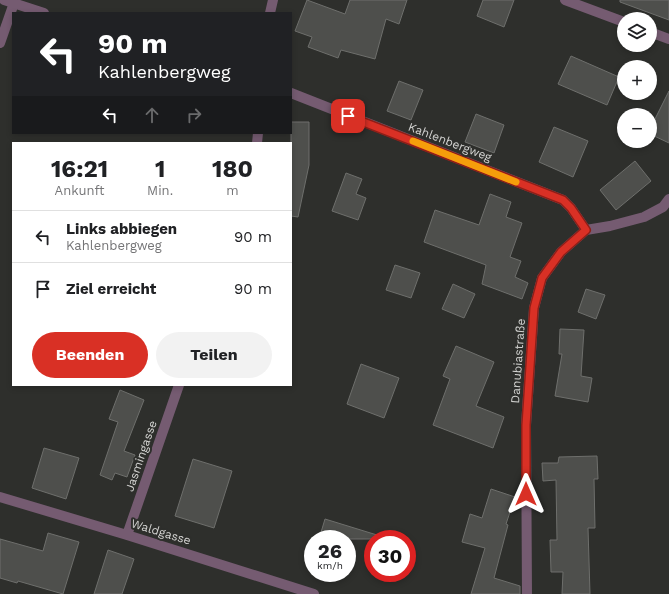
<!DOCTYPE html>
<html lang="de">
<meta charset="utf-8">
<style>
:root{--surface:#fff;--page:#f2f2f2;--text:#202124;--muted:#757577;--line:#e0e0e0;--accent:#d93025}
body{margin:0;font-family:"Work Sans",sans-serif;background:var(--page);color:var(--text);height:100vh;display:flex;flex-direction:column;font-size:15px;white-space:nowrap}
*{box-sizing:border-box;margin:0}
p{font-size:13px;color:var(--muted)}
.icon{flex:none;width:22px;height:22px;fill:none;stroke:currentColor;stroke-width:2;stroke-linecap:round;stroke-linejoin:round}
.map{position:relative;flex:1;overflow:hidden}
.drawer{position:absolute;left:12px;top:142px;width:280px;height:244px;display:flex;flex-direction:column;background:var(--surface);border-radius:0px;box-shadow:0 2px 6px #0003}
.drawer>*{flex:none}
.top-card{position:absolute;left:12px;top:12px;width:280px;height:122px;border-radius:0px;box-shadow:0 2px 6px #0003;background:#202124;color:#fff;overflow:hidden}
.tools{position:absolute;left:617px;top:12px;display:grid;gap:8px}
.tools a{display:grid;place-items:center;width:40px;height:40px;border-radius:50%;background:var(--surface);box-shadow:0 2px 6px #0003;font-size:20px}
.speed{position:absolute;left:304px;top:530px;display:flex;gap:8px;font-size:20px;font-weight:700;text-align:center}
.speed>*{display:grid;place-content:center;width:52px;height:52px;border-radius:50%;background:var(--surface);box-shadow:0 2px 6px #0003;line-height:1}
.speed small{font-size:10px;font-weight:400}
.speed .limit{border:6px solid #d22;background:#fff;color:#111}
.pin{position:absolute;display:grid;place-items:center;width:34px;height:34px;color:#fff;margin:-17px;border-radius:8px;box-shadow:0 2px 6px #0006}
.me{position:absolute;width:44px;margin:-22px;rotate:0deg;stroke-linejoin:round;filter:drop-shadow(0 0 3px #0008)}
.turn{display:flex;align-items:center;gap:14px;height:84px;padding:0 20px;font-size:18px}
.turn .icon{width:52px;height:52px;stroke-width:2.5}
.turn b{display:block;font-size:28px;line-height:34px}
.lanes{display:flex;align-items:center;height:38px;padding:0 20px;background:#0003;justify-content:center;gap:20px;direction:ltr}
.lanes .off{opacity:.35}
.eta{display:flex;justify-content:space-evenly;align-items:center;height:68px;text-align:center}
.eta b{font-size:24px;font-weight:700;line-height:28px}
.action{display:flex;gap:8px;margin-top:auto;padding:8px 20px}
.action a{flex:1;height:46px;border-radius:24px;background:var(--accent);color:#fff;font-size:16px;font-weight:700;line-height:46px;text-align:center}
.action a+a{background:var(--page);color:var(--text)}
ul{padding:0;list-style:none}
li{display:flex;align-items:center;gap:12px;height:52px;padding:0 20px;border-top:1px solid var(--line)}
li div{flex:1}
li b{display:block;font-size:15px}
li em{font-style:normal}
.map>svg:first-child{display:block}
.building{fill:#4e4f4c;stroke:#6e6f6c}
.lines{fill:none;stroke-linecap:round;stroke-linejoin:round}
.minor{stroke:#755b71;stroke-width:10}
.route-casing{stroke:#8d1f18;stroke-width:10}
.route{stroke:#d93025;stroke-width:7}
.slow{stroke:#f59e0b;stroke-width:7}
.labels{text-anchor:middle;stroke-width:4;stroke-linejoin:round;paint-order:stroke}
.street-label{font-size:12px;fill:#d3d3d1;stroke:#2e2f2c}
</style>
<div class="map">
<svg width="669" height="594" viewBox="0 0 669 594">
<rect width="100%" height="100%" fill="#2e2f2c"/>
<path class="building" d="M 307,0 L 345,14 L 350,0 L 407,0 L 399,24 L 386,19 L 375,59 L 341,50 L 338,58 L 308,47 L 312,37 L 295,31 Z
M 483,0 L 514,0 L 504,27 L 477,16 Z
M 620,0 L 669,0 L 669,20 L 620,2 Z
M 571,56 L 619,77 L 607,105 L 558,84 Z
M 399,81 L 423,90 L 411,120 L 387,111 Z
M 669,91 L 669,143 L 650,134 L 650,129 Z
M 476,114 L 504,125 L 494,153 L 465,142 Z
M 291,122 L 309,122 L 309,165 L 298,217 L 291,216 Z
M 554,127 L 588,141 L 573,177 L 539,162 Z
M 635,161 L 651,181 L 616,210 L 600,190 Z
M 346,173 L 362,179 L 356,194 L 366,198 L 358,220 L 332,211 Z
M 490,194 L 511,202 L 506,217 L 522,223 L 510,257 L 521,261 L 515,277 L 528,283 L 522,299 L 482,284 L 486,265 L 424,242 L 435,210 L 479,225 Z
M 395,265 L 420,273 L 411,298 L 386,290 Z
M 453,284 L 475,294 L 464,318 L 442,309 Z
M 586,289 L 605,295 L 596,319 L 578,312 Z
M 560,329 L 584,330 L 581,376 L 592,378 L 588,402 L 555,396 L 562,354 L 559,354 Z
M 456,346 L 494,362 L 476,406 L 504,417 L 493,448 L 433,425 L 450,379 L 443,376 Z
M 361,364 L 399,378 L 384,418 L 347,404 Z
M 120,390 L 144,400 L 124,451 L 135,455 L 127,477 L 115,473 L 112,480 L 100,475 L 118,422 L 109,419 Z
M 44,448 L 79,458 L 66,499 L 32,488 Z
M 597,456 L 598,479 L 594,479 L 595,528 L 588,528 L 590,594 L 562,594 L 563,572 L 551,572 L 550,540 L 557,540 L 556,480 L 543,481 L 542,463 L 558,463 L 559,457 Z
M 193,459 L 232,471 L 214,528 L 175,516 Z
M 491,489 L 515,497 L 506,524 L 508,525 L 494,578 L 520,586 L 520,594 L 471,594 L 485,548 L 462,542 L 470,514 L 482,518 Z
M 325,519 L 377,535 L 377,539 L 319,539 Z
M 48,533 L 79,542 L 63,594 L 18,581 L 17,583 L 0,578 L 0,539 L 43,551 Z
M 108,550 L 134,559 L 122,594 L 94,594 Z"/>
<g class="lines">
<path class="minor" d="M 4,0 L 44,13
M 565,0 L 624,22
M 270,13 L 273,0
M 650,32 L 669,39
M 0,43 L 14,3
M 291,93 L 563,200 L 571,208 L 586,230
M 257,143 L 258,133
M 0,497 L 127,535 L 314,594
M 127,535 L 179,385
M 527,594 L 526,425 L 534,308 L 542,278 L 561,252 L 586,230 L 610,226 L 644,217 L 663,207 L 669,199"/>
</g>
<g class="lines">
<g class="route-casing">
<path id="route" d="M 348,116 L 563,200 L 571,208 L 586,230 L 561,252 L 542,278 L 534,308 L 526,425 L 526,494"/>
</g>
<use href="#route" class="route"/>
<path class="slow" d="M 413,141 L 516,182"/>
</g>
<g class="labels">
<g class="street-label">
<text transform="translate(450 142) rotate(21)" y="4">Kahlenbergweg</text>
<text transform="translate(518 361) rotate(-86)" y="4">Danubiastraße</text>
<text transform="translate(141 456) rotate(-71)" y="4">Jasmingasse</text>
<text transform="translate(161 532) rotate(17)" y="4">Waldgasse</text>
</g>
</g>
</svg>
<div class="tools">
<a><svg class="icon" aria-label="layers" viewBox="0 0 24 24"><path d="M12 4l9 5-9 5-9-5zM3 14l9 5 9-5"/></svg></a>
<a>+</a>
<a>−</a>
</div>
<div class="speed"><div>26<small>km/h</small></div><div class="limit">30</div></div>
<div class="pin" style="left:348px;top:116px;background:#d93025"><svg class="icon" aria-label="arrive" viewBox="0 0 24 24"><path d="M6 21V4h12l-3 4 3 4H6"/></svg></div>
<svg class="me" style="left:526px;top:494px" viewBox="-20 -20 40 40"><path d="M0-17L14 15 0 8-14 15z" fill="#d93025" stroke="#fff" stroke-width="4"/></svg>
<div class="top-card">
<div class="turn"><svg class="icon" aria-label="left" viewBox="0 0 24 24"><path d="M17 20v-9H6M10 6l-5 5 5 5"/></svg><div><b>90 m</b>Kahlenbergweg</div></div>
<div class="lanes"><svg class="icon" aria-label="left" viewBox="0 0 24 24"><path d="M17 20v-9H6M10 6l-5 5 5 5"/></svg><svg class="icon off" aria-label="ahead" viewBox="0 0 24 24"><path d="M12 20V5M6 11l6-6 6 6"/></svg><svg class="icon off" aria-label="right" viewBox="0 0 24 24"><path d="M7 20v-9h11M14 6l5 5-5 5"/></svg></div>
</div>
<section class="drawer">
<div class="eta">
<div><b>16:21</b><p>Ankunft</p></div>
<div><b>1</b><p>Min.</p></div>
<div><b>180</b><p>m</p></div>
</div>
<ul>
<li><svg class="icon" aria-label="left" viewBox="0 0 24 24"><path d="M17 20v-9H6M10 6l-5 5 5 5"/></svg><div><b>Links abbiegen</b><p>Kahlenbergweg</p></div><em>90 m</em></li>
<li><svg class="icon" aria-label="arrive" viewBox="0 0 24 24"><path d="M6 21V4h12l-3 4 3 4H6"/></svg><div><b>Ziel erreicht</b></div><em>90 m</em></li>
</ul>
<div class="action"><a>Beenden</a><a>Teilen</a></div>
</section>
</div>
